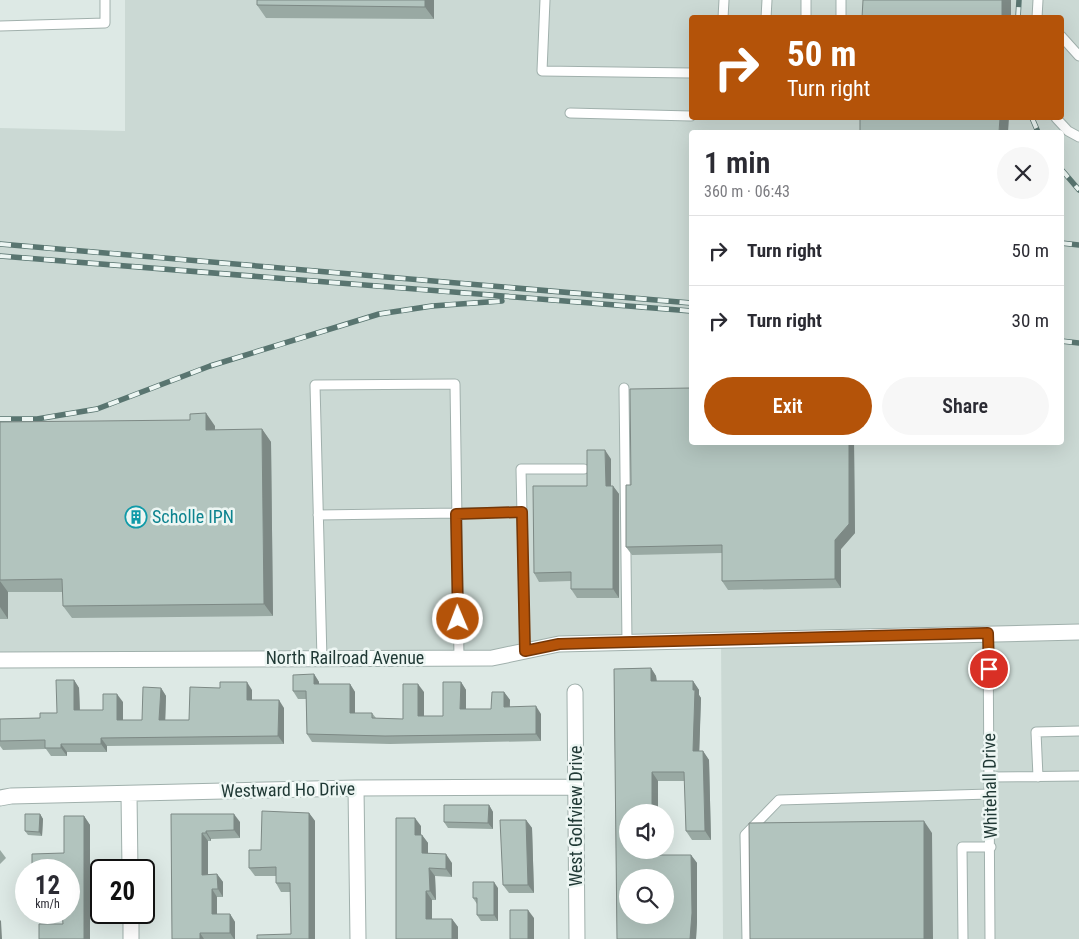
<!DOCTYPE html>
<meta charset="utf-8">
<style>
:root{--surface:#fff;--page:#f7f7f7;--text:#2b2b33;--muted:#7c7c81;--line:#e1e1e2;--accent:#b45309}
body{margin:0;font-family:"Roboto Condensed",sans-serif;background:var(--page);color:var(--text);height:100vh;display:flex;flex-direction:column;font-size:19px;white-space:nowrap}
*{box-sizing:border-box;margin:0}
p{font-size:16px;color:var(--muted)}
.icon{flex:none;width:28px;height:28px;fill:none;stroke:currentColor;stroke-width:2;stroke-linecap:round;stroke-linejoin:round}
.map{position:relative;flex:1;overflow:hidden}
.panel{position:absolute;left:689px;top:130px;width:375px;height:315px;display:flex;flex-direction:column;background:var(--surface);border-radius:5px;box-shadow:0 5px 20px #0002}
.panel>*{flex:none}
.guide{position:absolute;left:689px;top:15px;width:375px;height:105px;border-radius:5px;box-shadow:0 5px 20px #0002;background:#b45309;color:#fff;overflow:hidden}
.tools{position:absolute;left:619px;top:804px;display:grid;gap:10px}
.tools a{display:grid;place-items:center;width:55px;height:55px;border-radius:50%;background:var(--surface);box-shadow:0 5px 20px #0002;font-size:25px}
.speed{position:absolute;left:15px;top:859px;display:flex;gap:10px;font-size:25px;font-weight:700;text-align:center}
.speed>*{display:grid;place-content:center;width:65px;height:65px;border-radius:50%;background:var(--surface);box-shadow:0 5px 20px #0002;line-height:1}
.speed small{font-size:12px;font-weight:400}
.speed .limit{border:2px solid #111;border-radius:8px;background:#fff;color:#111}
.pin{position:absolute;display:grid;place-items:center;width:42px;height:42px;color:#fff;margin:-21px;border:2px solid #fff;border-radius:50%;box-shadow:0 1px 5px #0007}
.me{position:absolute;width:55px;margin:-28px;rotate:359deg;stroke-linejoin:round;filter:drop-shadow(0 0 4px #0008)}
.turn{display:flex;align-items:center;gap:18px;height:105px;padding:0 15px;font-size:22px}
.turn .icon{width:65px;height:65px;stroke-width:2.5}
.turn b{display:block;font-size:35px;line-height:42px}
.round{display:grid;place-items:center;flex:none;width:52px;height:52px;border-radius:26px;background:var(--page)}
.overview{display:flex;align-items:center;justify-content:space-between;height:85px;padding:0 15px}
h1{font-size:30px;font-weight:600;line-height:38px}
.cta{display:flex;gap:10px;margin-top:auto;padding:10px 15px}
.cta a{flex:1;height:58px;border-radius:30px;background:var(--accent);color:#fff;font-size:20px;font-weight:600;line-height:58px;text-align:center}
.cta a+a{background:var(--page);color:var(--text)}
ul{padding:0;list-style:none}
li{display:flex;align-items:center;gap:15px;height:70px;padding:0 15px;border-top:1px solid var(--line)}
li div{flex:1}
li b{display:block;font-size:19px}
li em{font-style:normal}
.map>svg:first-child{display:block}
.built{fill:#cbd9d4;fill-rule:evenodd}
.lines{fill:none;stroke-linecap:round;stroke-linejoin:round}
.lane-casing{stroke:#a0b0ac;stroke-width:11}
.street-casing{stroke:#a0b0ac;stroke-width:17}
.lane{stroke:#fff;stroke-width:9}
.street{stroke:#fff;stroke-width:15}
.rail-casing{stroke:#597570;stroke-width:5.5}
.rail{stroke:#edf6f3;stroke-width:4;stroke-dasharray:11;stroke-linecap:butt}
.wall{fill:#99a9a3;fill-rule:evenodd}
.shaded-wall{fill:#7d8985}
.building{fill:#b2c4be;stroke:#7d8985;fill-rule:evenodd}
.route-casing{stroke:#753606;stroke-width:12}
.route{stroke:#b45309;stroke-width:9}
.labels{text-anchor:middle;stroke-width:5;stroke-linejoin:round;paint-order:stroke}
.culture-label{font-size:18px;fill:#0d838f;stroke:#edf6f3;text-anchor:start}
.street-label{font-size:18px;fill:#1f3834;stroke:#edf6f3}
</style>
<div class="map">
<svg width="1079" height="939" viewBox="0 0 1079 939">
<rect width="100%" height="100%" fill="#dde9e5"/>
<path class="built" d="M 125,0 L 1079,0 L 1079,939 L 723,939 L 721,640 L 559,644 L 492,658 L 0,660 L 0,128 L 125,131 ZM 691,18 L 1061,18 L 1061,118 L 691,118 ZM 691,132 L 1061,132 L 1061,442 L 691,442 Z"/>
<g class="lines">
<g class="lane-casing">
<path id="lane" d="M 545,0 L 542,71 L 691,73
M 723,18 L 724,0
M 766,18 L 767,0
M 806,18 L 806,0
M 841,18 L 841,0
M 1037,18 L 1038,0
M 0,26 L 105,23 L 105,0
M 1061,36 L 1079,56
M 570,113 L 691,116
M 1056,118 L 1068,131 L 1079,137
M 624,388 L 627,642
M 318,515 L 522,512
M 988,633 L 990,939
M 525,651 L 521,469 L 584,469
M 322,659 L 315,385 L 455,384 L 459,658
M 990,777 L 1079,776
M 1038,777 L 1036,732 L 1079,731
M 747,939 L 745,835 L 779,800 L 990,794
M 963,939 L 962,847 L 991,847"/>
</g>
<g class="street-casing">
<path id="street" d="M 0,660 L 492,658 L 559,644 L 1079,632
M 575,692 L 577,939
M 356,788 L 358,939
M 129,794 L 130,870
M 0,798 L 11,796 L 356,788 L 575,787
M 131,912 L 131,939"/>
</g>
<use href="#lane" class="lane"/>
<use href="#street" class="street"/>
<g class="rail-casing">
<path id="rail" d="M 1018,18 L 1019,0
M 1032,118 L 1038,132
M 1061,169 L 1079,190
M 1061,243 L 1079,245
M 0,244 L 691,303
M 0,256 L 691,311
M 1061,341 L 1079,343
M 0,419 L 37,419 L 97,409 L 210,366 L 379,314 L 432,306 L 502,301"/>
</g>
<use href="#rail" class="rail"/>
</g>
<path class="wall" d="M 257,0 L 434,0 L 434,19 L 266,18 L 257,5 Z
M 0,422 L 215,426 L 215,430 L 262,429 L 271,442 L 273,616 L 72,618 L 63,606 L 63,592 L 8,592 L 8,619 L 0,619 Z
M 691,442 L 854,442 L 855,533 L 841,549 L 841,588 L 728,590 L 722,581 L 722,553 L 632,555 L 626,547 L 631,485 Z
M 611,459 L 611,486 L 613,486 L 619,494 L 619,598 L 577,598 L 571,589 L 571,581 L 539,582 L 534,573 L 587,486 Z
M 651,668 L 656,676 L 657,681 L 693,681 L 699,690 L 699,695 L 701,698 L 699,751 L 703,751 L 709,760 L 711,840 L 692,840 L 686,831 L 685,781 L 658,781 L 658,812 L 628,812 L 628,850 L 659,850 L 659,855 L 691,855 L 697,863 L 697,922 L 696,939 L 617,939 L 614,669 ZM 628,878 L 665,878 L 665,915 L 628,915 Z
M 314,674 L 319,682 L 319,684 L 350,684 L 355,692 L 355,713 L 372,713 L 376,718 L 403,719 L 424,692 L 424,716 L 443,716 L 461,682 L 466,690 L 466,709 L 491,709 L 504,692 L 510,700 L 510,707 L 541,714 L 541,741 L 390,744 L 312,742 L 307,734 L 306,699 L 298,699 L 293,691 Z
M 74,680 L 79,688 L 80,710 L 103,710 L 123,702 L 123,720 L 142,720 L 161,688 L 166,696 L 165,720 L 189,720 L 252,690 L 252,700 L 284,708 L 284,744 L 107,746 L 107,752 L 67,752 L 67,756 L 51,756 L 46,749 L 3,750 L 0,746 L 0,719 L 40,718 L 57,713 Z
M 489,805 L 493,812 L 493,829 L 448,828 L 444,822 Z
M 309,813 L 315,821 L 291,892 L 281,892 L 276,883 L 276,876 L 255,876 L 249,868 L 261,850 Z
M 40,814 L 43,819 L 42,836 L 28,835 L 25,831 Z
M 171,814 L 240,822 L 240,838 L 211,839 L 211,841 L 208,841 L 208,874 L 217,874 L 223,882 L 223,897 L 217,897 L 217,914 L 230,914 L 235,922 L 235,939 L 172,939 Z
M 84,816 L 90,825 L 63,924 L 69,870 L 33,870 L 32,868 L 64,853 Z
M 526,820 L 532,828 L 534,893 L 509,893 L 503,885 Z
M 421,826 L 421,835 L 422,835 L 428,843 L 428,853 L 452,863 L 452,877 L 435,876 L 436,900 L 432,900 L 432,919 L 452,919 L 458,927 L 396,939 Z
M 0,850 L 6,858 L 0,864 Z
M 498,888 L 498,921 L 481,921 L 477,915 L 477,904 L 473,898 Z"/>
<path class="shaded-wall" d="M 425,0 L 434,0 L 434,19 L 425,7 Z
M 1002,0 L 1011,0 L 1011,18 L 1002,18 Z
M 1000,118 L 1009,118 L 1008,132 L 999,132 Z
M 206,413 L 215,426 L 215,443 L 206,430 Z
M 262,429 L 271,442 L 273,616 L 264,604 Z
M 849,442 L 854,442 L 855,533 L 841,549 L 841,588 L 835,579 L 835,540 Z
M 605,450 L 611,459 L 611,494 L 606,486 Z
M 613,486 L 619,494 L 619,598 L 613,589 Z
M 0,581 L 8,592 L 8,619 L 0,607 Z
M 651,668 L 656,676 L 657,690 L 651,681 Z
M 314,674 L 319,682 L 319,692 L 314,684 Z
M 74,680 L 79,688 L 80,718 L 74,710 Z
M 693,681 L 699,690 L 699,695 L 701,698 L 699,760 L 693,751 Z
M 247,682 L 252,690 L 252,708 L 247,700 Z
M 461,682 L 466,690 L 466,717 L 460,709 Z
M 350,684 L 355,692 L 355,721 L 350,713 Z
M 418,684 L 424,692 L 424,724 L 418,716 Z
M 161,688 L 166,696 L 165,728 L 159,720 Z
M 504,692 L 510,700 L 509,714 L 504,707 Z
M 117,694 L 123,702 L 123,728 L 117,720 Z
M 279,700 L 284,708 L 284,744 L 278,736 Z
M 536,706 L 541,714 L 541,741 L 536,734 Z
M 101,738 L 107,746 L 107,752 L 101,744 Z
M 61,744 L 67,752 L 67,756 L 61,748 Z
M 703,751 L 709,760 L 711,840 L 705,831 Z
M 652,772 L 658,781 L 658,812 L 652,812 Z
M 489,805 L 493,812 L 493,829 L 488,823 Z
M 309,813 L 315,821 L 315,939 L 309,939 Z
M 40,814 L 43,819 L 42,836 L 39,832 Z
M 234,814 L 240,822 L 240,838 L 234,830 Z
M 84,816 L 90,825 L 90,939 L 84,939 Z
M 415,818 L 421,826 L 421,844 L 415,835 Z
M 526,820 L 532,828 L 534,893 L 528,885 Z
M 924,821 L 932,833 L 933,939 L 924,939 Z
M 206,831 L 211,839 L 211,841 L 206,833 Z
M 202,833 L 208,841 L 208,883 L 202,875 Z
M 422,835 L 428,843 L 428,861 L 422,853 Z
M 652,850 L 659,850 L 658,863 L 652,855 Z
M 446,854 L 452,863 L 452,877 L 446,869 Z
M 691,855 L 697,863 L 697,922 L 696,939 L 690,939 Z
M 429,868 L 435,876 L 436,900 L 430,891 Z
M 217,874 L 223,882 L 223,897 L 218,889 Z
M 494,882 L 498,888 L 498,921 L 494,915 Z
M 212,889 L 217,897 L 217,922 L 212,914 Z
M 426,891 L 432,900 L 432,927 L 426,919 Z
M 528,910 L 534,918 L 534,939 L 528,939 Z
M 230,914 L 235,922 L 235,939 L 234,939 L 230,933 Z
M 452,919 L 458,927 L 458,939 L 452,939 Z
M 0,920 L 1,921 L 2,939 L 0,939 Z
M 200,933 L 204,939 L 200,939 Z"/>
<path class="building" d="M 257,0 L 425,0 L 425,7 L 257,5 Z
M 863,0 L 1002,0 L 1002,18 L 862,18 Z
M 860,118 L 1000,118 L 999,132 L 860,132 Z
M 691,388 L 691,442 L 849,442 L 849,524 L 835,540 L 835,579 L 722,581 L 722,545 L 626,547 L 626,485 L 631,485 L 630,389 Z
M 206,413 L 206,430 L 262,429 L 264,604 L 63,606 L 62,579 L 0,580 L 0,422 L 190,420 L 190,414 Z
M 587,450 L 605,450 L 606,486 L 613,486 L 613,589 L 571,589 L 571,572 L 534,573 L 533,486 L 587,486 Z
M 651,668 L 651,681 L 693,681 L 693,690 L 695,690 L 693,751 L 703,751 L 705,831 L 686,831 L 684,772 L 652,772 L 652,812 L 655,812 L 628,812 L 628,850 L 652,850 L 652,855 L 691,855 L 692,913 L 690,939 L 617,939 L 614,669 ZM 628,878 L 665,878 L 665,915 L 628,915 Z
M 314,674 L 314,684 L 350,684 L 350,713 L 372,713 L 372,718 L 403,719 L 403,684 L 418,684 L 418,716 L 443,716 L 443,682 L 461,682 L 460,709 L 491,709 L 492,692 L 504,692 L 504,707 L 536,706 L 536,734 L 385,736 L 307,734 L 306,691 L 293,691 L 293,675 Z
M 56,680 L 74,680 L 74,710 L 103,710 L 103,694 L 117,694 L 117,720 L 142,720 L 143,687 L 161,688 L 159,720 L 189,720 L 190,687 L 220,688 L 220,682 L 247,682 L 247,700 L 279,700 L 278,736 L 101,738 L 101,744 L 61,744 L 61,748 L 45,748 L 45,740 L 0,741 L 0,719 L 40,718 L 40,713 L 57,713 Z
M 444,805 L 489,805 L 488,823 L 444,822 Z
M 262,811 L 309,813 L 309,939 L 257,939 L 257,935 L 291,934 L 290,883 L 276,883 L 276,867 L 249,868 L 249,850 L 261,850 Z
M 25,814 L 40,814 L 39,832 L 25,831 Z
M 171,814 L 234,814 L 234,830 L 206,831 L 206,833 L 202,833 L 202,875 L 217,874 L 218,889 L 212,889 L 212,914 L 230,914 L 230,933 L 200,933 L 200,939 L 172,939 Z
M 64,816 L 84,816 L 84,939 L 39,939 L 39,924 L 63,924 L 62,912 L 69,912 L 69,870 L 57,870 L 57,868 L 32,868 L 32,854 L 64,853 Z
M 396,818 L 415,818 L 415,835 L 422,835 L 422,853 L 446,854 L 446,869 L 429,868 L 430,891 L 426,891 L 426,919 L 452,919 L 452,939 L 396,939 Z
M 500,820 L 526,820 L 528,885 L 503,885 Z
M 924,821 L 924,939 L 750,939 L 749,823 Z
M 473,882 L 494,882 L 494,915 L 477,915 L 477,898 L 473,898 Z
M 510,910 L 528,910 L 528,939 L 510,939 Z"/>
<g class="lines">
<g class="route-casing">
<path id="route" d="M 458,619 L 456,514 L 522,512 L 525,651 L 559,644 L 593,643 L 988,633 L 989,669"/>
</g>
<use href="#route" class="route"/>
</g>
<defs>
<g id="building-ring" transform="scale(1.125)"><circle r="9.5" fill="#edf6f3" stroke="#0f9aa8" stroke-width="1.5"/><path d="M-4-6H4V6H1V3H-1V6H-4ZM-2.5-4.3h1.7v1.8h-1.7ZM.8-4.3h1.7v1.8H.8ZM-2.5-1h1.7V.8h-1.7ZM.8-1h1.7V.8H.8Z" fill="#0f9aa8"/></g>
</defs>
<g fill-rule="evenodd">
<use href="#building-ring" x="136" y="517"/>
</g>
<g class="labels">
<g class="culture-label">
<text x="152" y="523">Scholle IPN</text>
</g>
<g class="street-label">
<text x="345" y="664">North Railroad Avenue</text>
<text transform="translate(990 786) rotate(-91)" y="6">Whitehall Drive</text>
<text transform="translate(288 790) rotate(-1)" y="6">Westward Ho Drive</text>
<text transform="translate(576 816) rotate(-90)" y="6">West Golfview Drive</text>
</g>
</g>
</svg>
<div class="tools">
<a><svg class="icon" aria-label="sound" viewBox="0 0 24 24"><path d="M4 9h4l5-4v14l-5-4H4zM17 9q2 3 0 6"/></svg></a>
<a><svg class="icon" aria-label="search" viewBox="0 0 24 24"><circle cx="10" cy="10" r="6"/><path d="M15 15l6 6"/></svg></a>
</div>
<div class="speed"><div>12<small>km/h</small></div><div class="limit">20</div></div>
<div class="pin" style="left:989px;top:669px;background:#d93025"><svg class="icon" aria-label="arrive" viewBox="0 0 24 24"><path d="M6 21V4h12l-3 4 3 4H6"/></svg></div>
<svg class="me" style="left:458px;top:619px" viewBox="-20 -20 40 40"><circle r="17" fill="#b45309" stroke="#fff" stroke-width="3"/><path d="M0-11L8 9 0 5-8 9z" fill="#fff"/></svg>
<div class="guide">
<div class="turn"><svg class="icon" aria-label="right" viewBox="0 0 24 24"><path d="M7 20v-9h11M14 6l5 5-5 5"/></svg><div><b>50 m</b>Turn right</div></div>
</div>
<section class="panel">
<div class="overview"><div><h1>1 min</h1><p>360 m · 06:43</p></div><a class="round"><svg class="icon" aria-label="close" viewBox="0 0 24 24"><path d="M6 6l12 12M18 6L6 18"/></svg></a></div>
<ul>
<li><svg class="icon" aria-label="right" viewBox="0 0 24 24"><path d="M7 20v-9h11M14 6l5 5-5 5"/></svg><div><b>Turn right</b></div><em>50 m</em></li>
<li><svg class="icon" aria-label="right" viewBox="0 0 24 24"><path d="M7 20v-9h11M14 6l5 5-5 5"/></svg><div><b>Turn right</b></div><em>30 m</em></li>
</ul>
<div class="cta"><a>Exit</a><a>Share</a></div>
</section>
</div>
